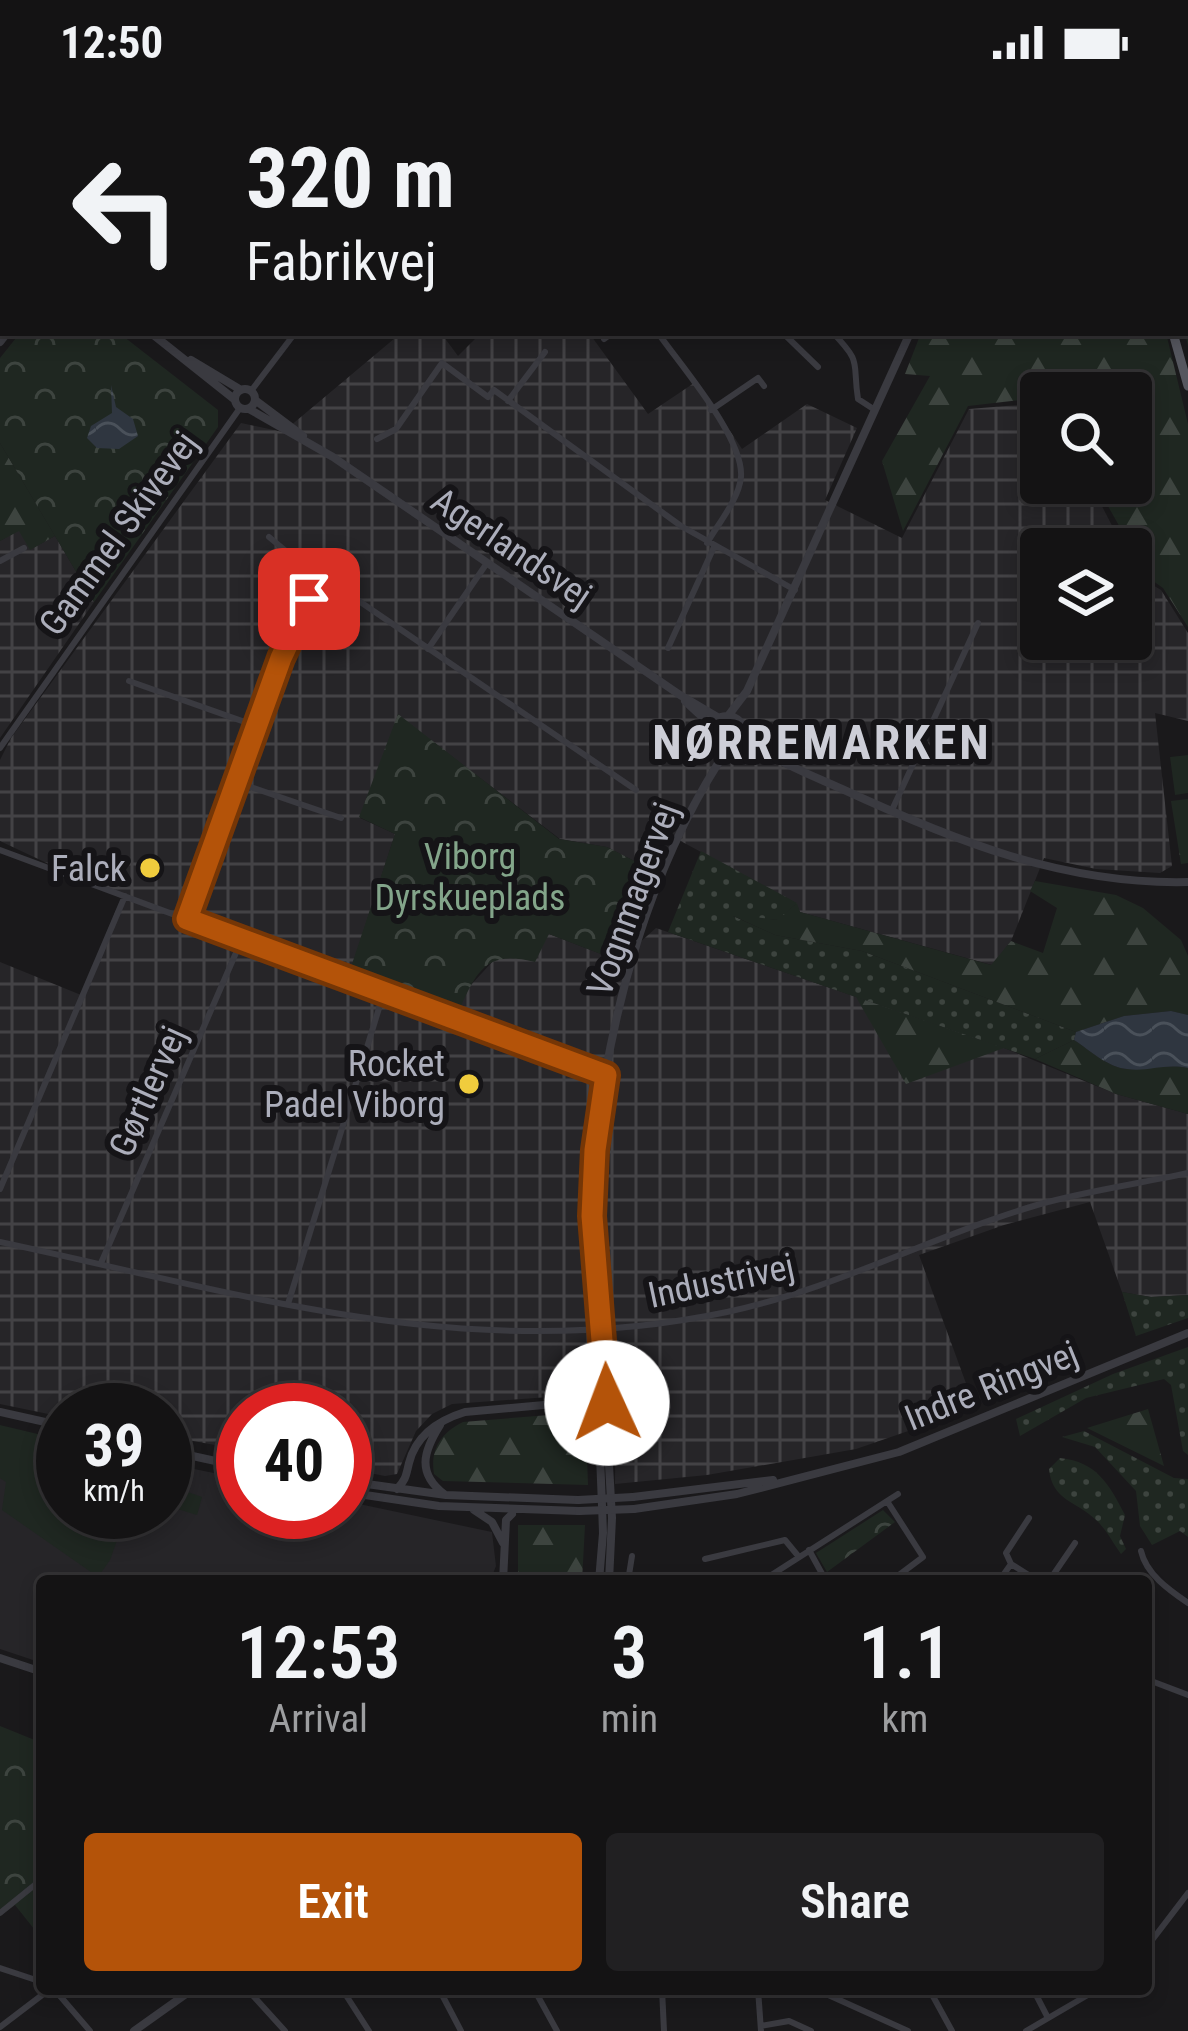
<!DOCTYPE html>
<meta charset="utf-8">
<style>
:root{--surface:#141314;--page:#212022;--text:#f1f3f6;--muted:#9d9ea0;--line:#333234;--accent:#b45309}
body{margin:0;font-family:"Roboto Condensed",sans-serif;background:var(--page);color:var(--text);height:100vh;display:flex;flex-direction:column;font-size:45px;white-space:nowrap}
*{box-sizing:border-box;margin:0}
p{font-size:39px;color:var(--muted)}
.icon{flex:none;width:66px;height:66px;fill:none;stroke:currentColor;stroke-width:2;stroke-linecap:round;stroke-linejoin:round}
.map{position:relative;flex:1;overflow:hidden}
.details{position:absolute;left:36px;top:1491px;width:1116px;height:420px;display:flex;flex-direction:column;background:var(--surface);border-radius:12px;box-shadow:0 6px 18px #0003,0 0 0 3px var(--line)}
.details>*{flex:none}
.hud{position:absolute;left:0px;top:0px;width:1188px;height:252px;box-shadow:0 6px 18px #0003,0 0 0 3px var(--line);background:#141314;color:var(--text);overflow:hidden}
.tools{position:absolute;left:1020px;top:288px;display:grid;gap:24px}
.tools a{display:grid;place-items:center;width:132px;height:132px;border-radius:12px;background:var(--surface);box-shadow:0 6px 18px #0003,0 0 0 3px var(--line);font-size:60px}
.speed{position:absolute;left:36px;top:1299px;display:flex;gap:24px;font-size:60px;font-weight:700;text-align:center}
.speed>*{display:grid;place-content:center;width:156px;height:156px;border-radius:50%;background:var(--surface);box-shadow:0 6px 18px #0003,0 0 0 3px var(--line);line-height:1}
.speed small{font-size:30px;font-weight:400}
.speed .limit{border:18px solid #d22;background:#fff;color:#111}
.pin{position:absolute;display:grid;place-items:center;width:102px;height:102px;color:#fff;margin:-51px;border-radius:24px;box-shadow:0 6px 18px #0006}
.me{position:absolute;width:132px;margin:-66px;rotate:358deg;stroke-linejoin:round;filter:drop-shadow(0 0 9px #0008)}
.turn{display:flex;align-items:center;gap:42px;height:252px;padding:0 48px;font-size:54px}
.turn .icon{width:156px;height:156px;stroke-width:2.5}
.turn b{display:block;font-size:84px;line-height:102px}
.eta{display:flex;justify-content:space-evenly;align-items:center;height:204px;text-align:center}
.eta b{font-size:72px;font-weight:600;line-height:84px}
.action{display:flex;gap:24px;margin-top:auto;padding:24px 48px}
.action a{flex:1;height:138px;border-radius:12px;background:var(--accent);color:#fff;font-size:48px;font-weight:600;line-height:138px;text-align:center}
.action a+a{background:var(--page);color:var(--text)}
.status{display:flex;justify-content:space-between;align-items:center;height:84px;padding:0 60px;background:var(--surface);direction:ltr}
.status svg{height:33px;fill:currentColor}
.map>svg:first-child{display:block}
.built{fill:#262528}
.industrial{fill:url(#industrial-grid)}
.grass{fill:url(#grass-dots)}
.forest{fill:url(#forest-firs)}
.park{fill:url(#park-crowns)}
.garden{fill:#1f2721}
.water{fill:url(#water-waves)}
.lines{fill:none;stroke-linecap:round;stroke-linejoin:round}
.minor{stroke:#3a3a40;stroke-width:6}
.tertiary{stroke:#3a3a40;stroke-width:8}
.primary{stroke:#56575f;stroke-width:9}
.tertiary-bridge{stroke:#3a3a40;stroke-width:8}
.route-casing{stroke:#753606;stroke-width:30}
.route{stroke:#b45309;stroke-width:21}
.poi-dot{fill:#f0cc3d;stroke:#151417;stroke-width:4.5}
.labels{text-anchor:middle;stroke-width:12;stroke-linejoin:round;paint-order:stroke}
.street-label{font-size:36px;fill:#acaebb;stroke:#151417}
.park-label{font-size:36px;fill:#83a58a;stroke:#151417}
.poi-label{font-size:36px;fill:#acaebb;stroke:#151417;text-anchor:end}
.district-label{font-size:48px;font-weight:bold;letter-spacing:3px;fill:#cdced7;stroke:#151417}
</style>
<div class="status"><b>12:50</b><svg viewBox="0 0 49 12"><path d="M0 12V9h3v3zM5 12V6h3v6zM10 12V3h3v9zM15 12V0h3v12zM26 1h20v11H26zM47 4h2v5h-2z"/></svg></div>
<div class="map">
<svg width="1188" height="1947" viewBox="0 0 1188 1947">
<defs>
<pattern id="industrial-grid" width="8" height="8" patternUnits="userSpaceOnUse" patternTransform="scale(3)"><rect width="8" height="8" fill="#262528"/><path d="M0 4h8M4 0v8" fill="none" stroke="#434245"/></pattern>
<pattern id="grass-dots" width="8" height="8" patternUnits="userSpaceOnUse" patternTransform="scale(3)"><rect width="8" height="8" fill="#1f2721"/><path d="M2 2h.1M6 6h.1" fill="none" stroke="#3d443f" stroke-width="1.8" stroke-linecap="round"/></pattern>
<pattern id="forest-firs" width="22" height="20" patternUnits="userSpaceOnUse" patternTransform="scale(3)"><rect width="22" height="20" fill="#1f2721"/><path d="M5 1l3.5 6h-7zM16 11l3.5 6h-7z" fill="#3d443f"/></pattern>
<pattern id="park-crowns" width="20" height="18" patternUnits="userSpaceOnUse" patternTransform="scale(3)"><rect width="20" height="18" fill="#1f2721"/><path d="M2 6a3 3 0 1 1 6 0M12 15a3 3 0 1 1 6 0" fill="none" stroke="#3d443f"/></pattern>
<pattern id="water-waves" width="16" height="10" patternUnits="userSpaceOnUse" patternTransform="scale(3)"><rect width="16" height="10" fill="#2f3640"/><path d="M0 5q4-4 8 0t8 0" fill="none" stroke="#4a515a"/></pattern>
</defs>
<rect width="100%" height="100%" fill="#1a191b"/>
<path class="built" d="M 0,1344 L 63,1428 L 165,1428 L 165,1379 L 243,1395 L 243,1428 L 345,1428 L 345,1417 L 492,1448 L 496,1482 L 490,1497 L 42,1497 L 42,1579 L 0,1565 Z"/>
<path class="industrial" d="M 401,249 L 441,249 L 458,272 L 481,249 L 589,249 L 648,330 L 697,297 L 742,365 L 807,320 L 857,344 L 825,416 L 902,454 L 969,325 L 1018,321 L 1041,336 L 1041,399 L 1090,399 L 1124,465 L 1041,465 L 1041,555 L 1131,555 L 1131,483 L 1134,490 L 1161,506 L 1188,549 L 1188,637 L 1155,629 L 1172,782 L 1160,789 L 1096,785 L 1044,774 L 1011,857 L 992,881 L 800,828 L 796,819 L 675,754 L 654,787 L 607,763 L 560,755 L 398,631 L 360,734 L 395,750 L 350,888 L 469,903 L 495,875 L 549,850 L 619,877 L 656,844 L 1004,964 L 1116,1010 L 1188,1030 L 1188,1211 L 1151,1213 L 1122,1208 L 1090,1118 L 1004,1141 L 919,1171 L 975,1324 L 856,1365 L 707,1391 L 615,1400 L 616,1308 L 452,1320 L 432,1330 L 416,1347 L 397,1390 L 385,1392 L 345,1384 L 345,1326 L 243,1326 L 243,1366 L 165,1352 L 165,1326 L 63,1326 L 63,1333 L 0,1320 L 0,878 L 81,911 L 121,814 L 0,757 L 0,676 L 11,654 L 241,339 L 283,348 Z
M 19,446 L 31,465 L 55,452 L 94,518 L 0,654 L 0,457 Z"/>
<path class="grass" d="M 701,767 L 797,819 L 778,836 L 733,832 L 775,851 L 862,867 L 1076,948 L 1074,956 L 1035,975 L 668,848 Z
M 1122,1208 L 1151,1213 L 1188,1211 L 1188,1234 L 1136,1252 Z
M 1188,1263 L 1188,1371 L 1183,1367 L 1171,1301 L 1164,1295 L 1086,1314 L 1020,1352 L 1016,1335 L 1113,1290 Z
M 1084,1347 L 1174,1394 L 1188,1395 L 1188,1453 L 1180,1447 L 1152,1461 L 1140,1442 L 1136,1407 L 1095,1363 L 1062,1353 Z
M 1060,1374 C 1097,1378 1109,1400 1125,1431 L 1120,1452 L 1126,1465 L 1121,1470 C 1113,1459 1106,1445 1096,1436 C 1077,1417 1052,1417 1049,1385 Z"/>
<path class="forest" d="M 1093,0 L 1188,0 L 1188,262 L 1185,249 L 1185,3 Z
M 921,249 L 1166,249 L 1188,340 L 1188,543 L 1163,504 L 1139,487 L 1126,454 L 1095,399 L 1131,399 L 1131,309 L 1041,309 L 1041,331 L 1020,316 L 968,322 L 903,447 L 882,377 L 930,292 L 905,290 Z
M 0,359 L 55,452 L 30,466 L 19,447 L 0,457 Z
M 1188,715 L 1188,779 L 1181,780 L 1171,717 Z
M 1035,797 L 1116,811 L 1143,824 L 1181,856 L 1188,872 L 1188,931 L 1171,927 L 1124,932 L 1076,948 L 862,867 L 775,851 L 727,829 L 777,836 L 797,819 L 800,828 L 991,881 L 1011,857 L 1043,869 L 1057,824 L 1030,807 Z
M 856,913 L 1004,964 L 906,1000 Z
M 1074,956 C 1091,967 1107,983 1127,985 C 1148,987 1166,979 1188,984 L 1188,1030 L 1116,1010 L 1035,975 Z
M 1148,1325 L 1164,1382 L 1087,1344 Z
M 549,1331 L 573,1332 L 586,1344 L 588,1401 L 443,1397 L 434,1390 C 430,1365 441,1349 463,1338 Z
M 518,1441 L 585,1441 L 582,1497 L 518,1497 Z"/>
<path class="park" d="M 20,249 L 119,249 L 218,326 L 218,343 L 94,518 L 0,359 L 0,274 Z
M 398,630 L 559,755 L 607,763 L 654,787 L 619,877 L 549,850 L 535,878 C 486,866 477,886 458,929 L 349,889 L 395,750 L 359,733 Z
M 883,1426 L 895,1438 L 827,1488 L 816,1469 Z
M 0,1642 L 42,1659 L 42,1855 L 15,1821 L 0,1832 Z"/>
<path class="garden" d="M 1188,671 L 1188,709 L 1175,711 L 1170,673 Z
M 0,1341 L 63,1356 L 63,1428 L 127,1428 L 110,1476 L 98,1493 L 2,1426 L 6,1398 L 0,1394 Z
M 165,1400 L 202,1413 L 197,1431 L 165,1421 Z"/>
<path class="water" d="M 111,301 L 116,323 L 133,335 L 138,352 L 119,365 L 97,364 L 87,354 L 91,342 L 112,329 Z
M 1171,927 L 1188,931 L 1188,984 C 1164,979 1148,988 1127,985 C 1107,983 1091,967 1074,956 L 1076,948 L 1124,932 Z"/>
<g class="lines">
<path class="minor" d="M 104,0 L 105,3
M 314,0 L 316,3
M 499,0 L 500,3
M 602,0 L 603,3
M 142,2 L 143,3
M 415,3 L 416,0
M 547,3 L 552,0
M 635,3 L 641,0
M 658,249 C 681,282 744,354 741,393 C 739,415 718,440 707,459
M 783,249 L 818,283
M 833,249 C 863,280 852,277 858,315 L 875,326
M 604,255 L 612,249
M 251,307 L 295,249
M 508,317 L 545,268
M 711,326 L 758,294 L 764,302
M 377,355 L 396,345 L 442,279 L 488,313 L 494,306 L 681,442 L 795,506
M 269,453 L 322,497 L 334,500 L 636,706
M 0,477 L 24,464
M 668,564 L 714,463
M 428,565 L 487,479
M 129,597 L 256,642
M 0,664 L 240,324
M 236,698 L 341,734
M 892,726 L 978,539
M 0,766 L 606,991
M 187,835 L 281,575 L 309,515 L 322,497
M 0,1105 L 125,812
M 0,1158 C 247,1211 472,1282 727,1228 C 835,1205 932,1152 1037,1121 C 1085,1107 1138,1100 1188,1089
M 101,1179 L 242,855
M 288,1220 L 384,908
M 887,1417 L 923,1473 L 891,1497
M 809,1466 L 826,1497
M 1141,1467 C 1146,1490 1169,1506 1188,1519
M 705,1475 L 785,1456 L 799,1473
M 1011,1480 L 1038,1497
M 628,1497 L 632,1472
M 762,1497 L 898,1410
M 999,1497 L 1011,1480 L 1006,1469 L 1029,1434
M 1049,1497 L 1075,1459
M 1146,1595 L 1188,1611
M 0,1829 L 42,1795
M 1146,1864 L 1188,1809
M 0,1884 L 42,1898
M 54,1905 L 90,1947
M 247,1905 L 285,1947
M 342,1905 L 369,1947
M 439,1905 L 461,1947
M 534,1905 L 557,1947
M 662,1905 L 664,1947
M 758,1905 L 761,1947
M 815,1905 L 908,1947
M 929,1905 L 952,1947
M 1033,1905 L 1048,1934
M 759,1912 L 782,1905
M 761,1942 L 789,1937 L 811,1947
M 0,1943 L 50,1905
M 1026,1947 L 1098,1905"/>
<path class="tertiary" d="M 964,3 L 964,0
M 973,3 L 973,0
M 0,112 L 3,116
M 151,249 L 234,315
M 0,258 L 7,249
M 191,276 L 241,306
M235 315a10 10 0 1 1 20 0a10 10 0 1 1-20 0Z
M 255,316 L 303,352
M 249,325 L 333,373 L 680,611 L 719,634
M 685,617 L 712,642
M 728,632 L 747,607 L 910,249
M709 650a18 18 0 1 1 36 0a18 18 0 1 1-36 0Z
M 745,652 C 772,677 809,690 842,705 C 953,756 1063,801 1188,798
M 599,1204 L 612,1434 L 609,1497
M 563,1322 L 602,1322
M 0,1328 L 63,1342
M 440,1341 C 423,1368 417,1389 444,1410
M 165,1366 L 243,1383
M 345,1397 L 446,1411 L 578,1416
M 397,1405 C 406,1396 406,1391 409,1379 C 416,1351 439,1336 465,1328 L 599,1316
M 345,1408 L 439,1422 L 579,1427
M 633,1413 L 773,1396
M 634,1425 L 737,1410 L 899,1368 L 1188,1249
M 474,1426 L 492,1438 L 503,1459
M 503,1497 L 506,1436 L 512,1430
M 599,1497 L 603,1449 C 600,1361 595,1272 594,1183 C 594,1143 591,1104 595,1064 C 610,926 649,784 726,667
M 0,1574 L 42,1588
M 134,1947 L 193,1905"/>
<path class="primary" d="M 1084,0 L 1085,3
M 1173,249 L 1188,302"/>
<path class="tertiary-bridge" d="M 578,1416 L 633,1413
M 579,1427 L 634,1425"/>
</g>
<g class="lines">
<g class="route-casing">
<path id="route" d="M 309,515 L 281,574 L 187,835 L 606,991 L 595,1066 L 592,1132 L 607,1319"/>
</g>
<use href="#route" class="route"/>
</g>
<g class="poi-dot">
<circle cx="150" cy="784" r="12"/>
<circle cx="469" cy="1000" r="12"/>
</g>
<g class="labels">
<g class="street-label">
<text transform="translate(118 449) rotate(-54)" y="13">Gammel Skivevej</text>
<text transform="translate(512 463) rotate(34)" y="13">Agerlandsvej</text>
<text transform="translate(632 815) rotate(-70)" y="13">Vognmagervej</text>
<text transform="translate(147 1007) rotate(-66)" y="13">Gørtlervej</text>
<text transform="translate(721 1196) rotate(-12)" y="13">Industrivej</text>
<text transform="translate(991 1301) rotate(-22)" y="13">Indre Ringvej</text>
</g>
<g class="park-label">
<text x="470" y="785">Viborg<tspan x="470" dy="41">Dyrskueplads</tspan></text>
</g>
<g class="poi-label">
<text x="126" y="797">Falck</text>
<text x="445" y="992">Rocket<tspan x="445" dy="41">Padel Viborg</tspan></text>
</g>
<g class="district-label">
<text x="822" y="675">NØRREMARKEN</text>
</g>
</g>
</svg>
<div class="tools">
<a><svg class="icon" aria-label="search" viewBox="0 0 24 24"><circle cx="10" cy="10" r="6"/><path d="M15 15l6 6"/></svg></a>
<a><svg class="icon" aria-label="layers" viewBox="0 0 24 24"><path d="M12 4l9 5-9 5-9-5zM3 14l9 5 9-5"/></svg></a>
</div>
<div class="speed"><div>39<small>km/h</small></div><div class="limit">40</div></div>
<div class="pin" style="left:309px;top:515px;background:#d93025"><svg class="icon" aria-label="arrive" viewBox="0 0 24 24"><path d="M6 21V4h12l-3 4 3 4H6"/></svg></div>
<svg class="me" style="left:607px;top:1319px" viewBox="-20 -20 40 40"><circle r="19" fill="#fff"/><path d="M0-13L10 11 0 6-10 11z" fill="#b45309"/></svg>
<div class="hud">
<div class="turn"><svg class="icon" aria-label="left" viewBox="0 0 24 24"><path d="M17 20v-9H6M10 6l-5 5 5 5"/></svg><div><b>320 m</b>Fabrikvej</div></div>
</div>
<section class="details">
<div class="eta">
<div><b>12:53</b><p>Arrival</p></div>
<div><b>3</b><p>min</p></div>
<div><b>1.1</b><p>km</p></div>
</div>
<div class="action"><a>Exit</a><a>Share</a></div>
</section>
</div>
